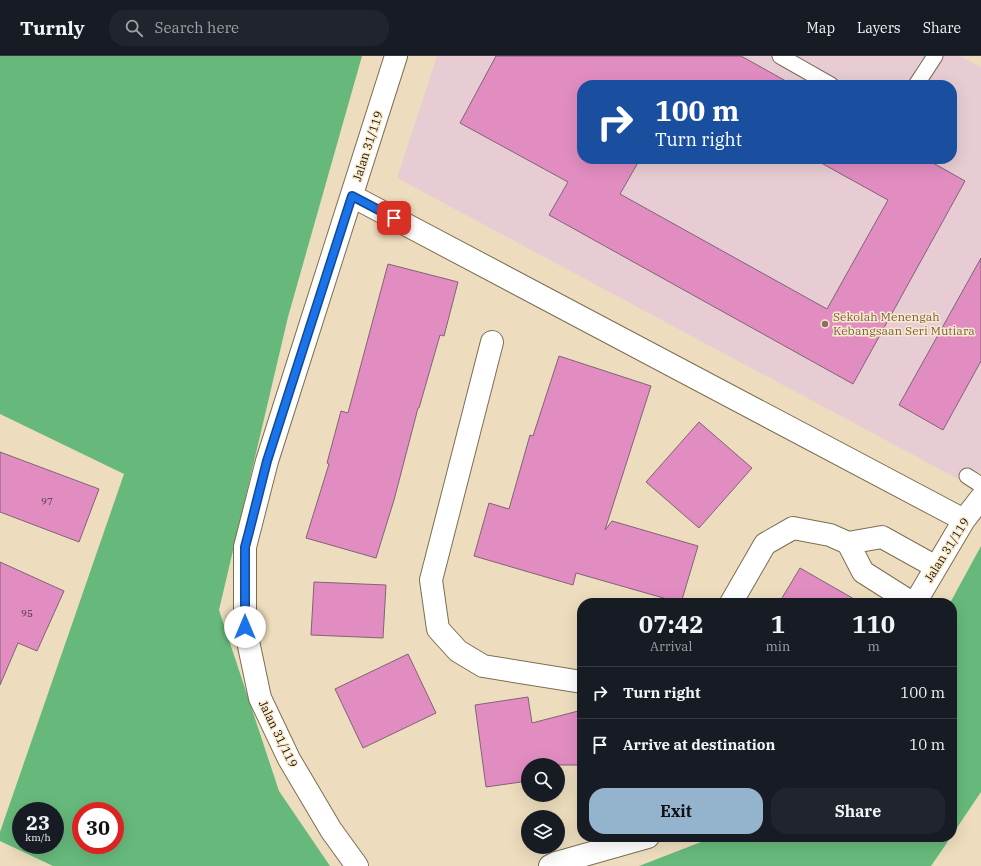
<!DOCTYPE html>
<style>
:root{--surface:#171b24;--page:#20242c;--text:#f1f3f6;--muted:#9ea1a6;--line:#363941;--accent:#94b3cd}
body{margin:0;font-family:"IBM Plex Serif",serif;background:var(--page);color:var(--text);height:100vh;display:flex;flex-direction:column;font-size:15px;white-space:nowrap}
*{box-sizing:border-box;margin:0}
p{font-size:13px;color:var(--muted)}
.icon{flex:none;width:22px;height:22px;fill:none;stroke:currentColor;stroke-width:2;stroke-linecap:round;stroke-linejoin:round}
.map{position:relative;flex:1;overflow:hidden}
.panel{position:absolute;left:577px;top:542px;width:380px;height:244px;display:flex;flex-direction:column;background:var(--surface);border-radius:16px;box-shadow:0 4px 16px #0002}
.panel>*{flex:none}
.banner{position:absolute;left:577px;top:24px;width:380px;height:84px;border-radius:16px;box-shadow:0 4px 16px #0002;background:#1a4fa0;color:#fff;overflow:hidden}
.tools{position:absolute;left:521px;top:702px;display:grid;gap:8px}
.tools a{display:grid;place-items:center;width:44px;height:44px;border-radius:50%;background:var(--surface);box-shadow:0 4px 16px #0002;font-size:20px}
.speed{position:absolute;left:12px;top:746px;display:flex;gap:8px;font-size:20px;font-weight:700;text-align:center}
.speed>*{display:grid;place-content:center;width:52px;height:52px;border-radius:50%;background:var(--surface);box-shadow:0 4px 16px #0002;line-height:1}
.speed small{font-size:10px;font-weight:400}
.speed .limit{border:6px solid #d22;background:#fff;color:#111}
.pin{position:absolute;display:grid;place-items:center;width:34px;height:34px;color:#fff;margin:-17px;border-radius:8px;box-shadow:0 2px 6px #0006}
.me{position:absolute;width:44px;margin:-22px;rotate:0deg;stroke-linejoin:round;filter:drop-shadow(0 0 3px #0008)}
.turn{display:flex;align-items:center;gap:14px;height:84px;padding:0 12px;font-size:18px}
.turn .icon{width:52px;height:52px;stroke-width:2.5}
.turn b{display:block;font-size:28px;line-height:34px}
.eta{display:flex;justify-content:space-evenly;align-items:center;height:68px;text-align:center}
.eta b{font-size:24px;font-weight:800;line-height:28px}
.cta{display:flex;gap:8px;margin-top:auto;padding:8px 12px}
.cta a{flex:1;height:46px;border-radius:16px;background:var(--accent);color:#111;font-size:16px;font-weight:800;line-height:46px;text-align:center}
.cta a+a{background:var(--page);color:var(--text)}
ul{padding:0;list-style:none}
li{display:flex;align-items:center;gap:12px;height:52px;padding:0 12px;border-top:1px solid var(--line)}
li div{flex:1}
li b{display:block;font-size:15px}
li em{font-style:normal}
header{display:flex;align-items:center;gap:24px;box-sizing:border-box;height:56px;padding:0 20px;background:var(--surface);border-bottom:1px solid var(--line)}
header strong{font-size:19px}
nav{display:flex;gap:22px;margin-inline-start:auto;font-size:14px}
.search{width:280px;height:36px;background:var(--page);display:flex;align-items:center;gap:10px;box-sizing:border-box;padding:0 14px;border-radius:16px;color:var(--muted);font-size:15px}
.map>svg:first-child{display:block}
.education{fill:#e7cdd3;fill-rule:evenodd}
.forest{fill:#67b97b;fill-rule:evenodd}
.building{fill:#e28dc2;stroke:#806374}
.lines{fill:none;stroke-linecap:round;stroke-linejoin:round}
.lane-casing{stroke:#7c6e52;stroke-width:17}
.street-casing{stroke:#7c6e52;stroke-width:24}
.lane{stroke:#fff;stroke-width:15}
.street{stroke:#fff;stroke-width:22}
.route-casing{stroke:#114b97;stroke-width:10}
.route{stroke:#1a73e8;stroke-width:7}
.education-dot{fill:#8d6e63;stroke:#faeacb;stroke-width:1.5}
.labels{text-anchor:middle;stroke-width:3;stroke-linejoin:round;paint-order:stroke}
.number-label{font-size:10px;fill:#4d3338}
.street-label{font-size:12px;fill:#1b150a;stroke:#faeacb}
.education-label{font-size:12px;fill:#785e54;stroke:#faeacb;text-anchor:start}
</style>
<header>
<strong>Turnly</strong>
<div class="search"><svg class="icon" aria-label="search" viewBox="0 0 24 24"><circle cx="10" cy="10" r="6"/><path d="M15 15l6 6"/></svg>Search here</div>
<nav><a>Map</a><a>Layers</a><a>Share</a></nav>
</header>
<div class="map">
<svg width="981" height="810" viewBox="0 0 981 810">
<rect width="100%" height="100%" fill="#edddbe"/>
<path class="education" d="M 437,0 L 960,0 L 981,11 L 981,413 L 971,430 L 397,122 ZM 582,29 L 952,29 L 952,103 L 582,103 Z"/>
<path class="forest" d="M 0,0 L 362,0 L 288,261 L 219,554 L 279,735 L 330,810 L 53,810 L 0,785 L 0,776 L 124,418 L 0,358 ZM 21,755 L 55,755 L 55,789 L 21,789 ZM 81,755 L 115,755 L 115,789 L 81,789 Z
M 981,490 L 981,736 L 952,779 L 952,547 L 950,547 Z
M 714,781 L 951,781 L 931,810 L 639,810 Z"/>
<path class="building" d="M 496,0 L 741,0 L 793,29 L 582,29 L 582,103 L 640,103 L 620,138 L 827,253 L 888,144 L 814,103 L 926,103 L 965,125 L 853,328 L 549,159 L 568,126 L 460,67 Z
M 981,202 L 981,305 L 943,374 L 899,349 Z
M 388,208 L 458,226 L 444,280 L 440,279 L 419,352 L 418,352 L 394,444 L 376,502 L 306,482 L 329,408 L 327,407 L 341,355 L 348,357 Z
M 559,300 L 651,330 L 605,474 L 612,465 L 698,490 L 681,547 L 576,517 L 573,529 L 474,500 L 489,447 L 509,453 L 530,379 L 533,380 Z
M 699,366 L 752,412 L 699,472 L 646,426 Z
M 0,396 L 99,433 L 79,486 L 0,456 Z
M 0,506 L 64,535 L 37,595 L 18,587 L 0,629 Z
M 800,512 L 861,547 L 779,547 Z
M 314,526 L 386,529 L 383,582 L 311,579 Z
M 408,598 L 436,657 L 363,692 L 335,633 Z
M 528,641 L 532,667 L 582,654 L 582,709 L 528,709 L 528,725 L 486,731 L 475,649 Z"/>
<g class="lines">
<g class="lane-casing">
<path id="lane" d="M 780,0 L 831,29
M 916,29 L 935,0
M 967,420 L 981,429"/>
</g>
<g class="street-casing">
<path id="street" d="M 352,140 L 964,464
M 492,286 L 431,524 L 438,573 L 458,595 L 483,610 L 582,626
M 848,487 L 863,516 L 912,547
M 731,547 L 765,488 L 793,472 L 830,479 L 848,487 L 882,481 L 936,511
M 915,547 L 964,464 L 981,442
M 357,810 L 331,774 L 289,703 L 260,642 L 245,571 L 245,491 L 267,405 L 396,0
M 550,810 L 556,807 L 648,781"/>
</g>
<use href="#lane" class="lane"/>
<use href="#street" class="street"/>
</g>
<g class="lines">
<g class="route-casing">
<path id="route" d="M 245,571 L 245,491 L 249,476 L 267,405 L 352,140 L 394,162"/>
</g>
<use href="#route" class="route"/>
</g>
<circle class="education-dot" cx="825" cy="268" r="4"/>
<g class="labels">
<g class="number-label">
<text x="47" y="449">97</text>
<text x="27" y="561">95</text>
</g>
<g class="street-label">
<text transform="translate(368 90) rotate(-72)" y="4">Jalan 31/119</text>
<text transform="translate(947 494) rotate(-58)" y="4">Jalan 31/119</text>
<text transform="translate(278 678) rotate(64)" y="4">Jalan 31/119</text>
</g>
<g class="education-label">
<text x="833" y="265">Sekolah Menengah<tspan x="833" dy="14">Kebangsaan Seri Mutiara</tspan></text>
</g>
</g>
</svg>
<div class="tools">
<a><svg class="icon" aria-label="search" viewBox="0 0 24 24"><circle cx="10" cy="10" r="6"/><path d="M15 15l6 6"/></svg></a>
<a><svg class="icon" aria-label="layers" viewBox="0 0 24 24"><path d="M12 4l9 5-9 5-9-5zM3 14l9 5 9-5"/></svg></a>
</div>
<div class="speed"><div>23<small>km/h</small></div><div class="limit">30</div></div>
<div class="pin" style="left:394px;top:162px;background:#d93025"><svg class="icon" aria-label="arrive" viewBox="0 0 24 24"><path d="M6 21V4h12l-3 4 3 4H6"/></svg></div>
<svg class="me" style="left:245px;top:571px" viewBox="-20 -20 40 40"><circle r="19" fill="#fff"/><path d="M0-13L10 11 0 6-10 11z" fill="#1a73e8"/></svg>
<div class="banner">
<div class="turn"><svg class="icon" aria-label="right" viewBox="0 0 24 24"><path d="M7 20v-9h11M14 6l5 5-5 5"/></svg><div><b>100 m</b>Turn right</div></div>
</div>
<section class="panel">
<div class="eta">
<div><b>07:42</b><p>Arrival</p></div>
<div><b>1</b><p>min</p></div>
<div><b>110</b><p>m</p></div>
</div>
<ul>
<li><svg class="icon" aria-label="right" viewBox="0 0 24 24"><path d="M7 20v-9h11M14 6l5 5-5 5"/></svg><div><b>Turn right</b></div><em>100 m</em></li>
<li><svg class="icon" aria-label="arrive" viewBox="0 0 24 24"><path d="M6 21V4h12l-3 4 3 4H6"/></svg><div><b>Arrive at destination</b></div><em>10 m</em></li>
</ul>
<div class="cta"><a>Exit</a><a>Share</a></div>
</section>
</div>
